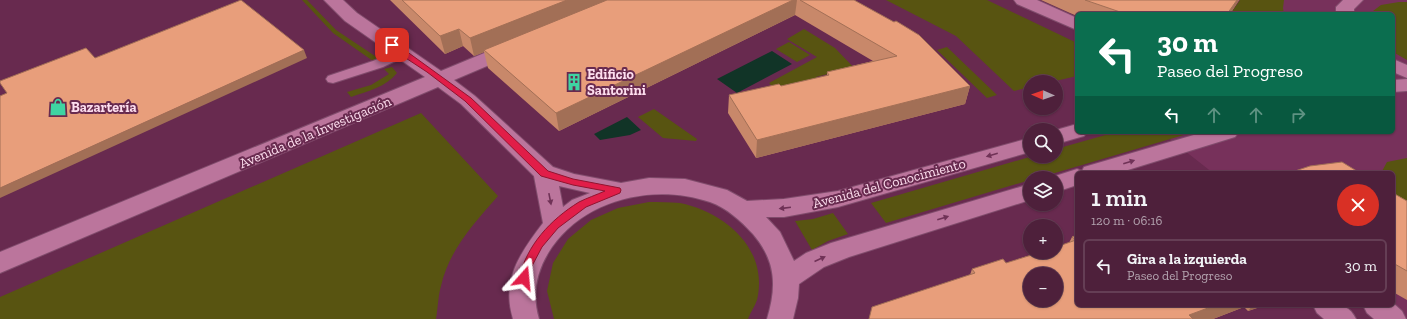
<!DOCTYPE html>
<html lang="es">
<meta charset="utf-8">
<style>
:root{--surface:#4e203b;--page:#552842;--text:#f1f3f6;--muted:#b3a3af;--line:#653e55}
body{margin:0;font-family:"Zilla Slab",serif;background:var(--page);color:var(--text);height:100vh;display:flex;flex-direction:column;font-size:15px;white-space:nowrap}
*{box-sizing:border-box;margin:0}
p{font-size:13px;color:var(--muted)}
.icon{flex:none;width:22px;height:22px;fill:none;stroke:currentColor;stroke-width:2;stroke-linecap:round;stroke-linejoin:round}
.map{position:relative;flex:1;overflow:hidden}
.side{position:absolute;left:1075px;top:171px;width:320px;height:136px;display:flex;flex-direction:column;background:var(--surface);border-radius:6px;box-shadow:0 1px 3px #0004,0 0 0 1px var(--line)}
.side>*{flex:none}
.guide{position:absolute;left:1075px;top:12px;width:320px;height:122px;border-radius:6px;box-shadow:0 1px 3px #0004,0 0 0 1px var(--line);background:#0b6e4f;color:#fff;overflow:hidden}
.needle{width:26px;rotate:272deg}
.tools{position:absolute;left:1023px;top:75px;display:grid;gap:8px}
.tools a{display:grid;place-items:center;width:40px;height:40px;border-radius:50%;background:var(--surface);box-shadow:0 1px 3px #0004,0 0 0 1px var(--line);font-size:20px}
.pin{position:absolute;display:grid;place-items:center;width:34px;height:34px;color:#fff;margin:-17px;border-radius:8px;box-shadow:0 2px 6px #0006}
.me{position:absolute;width:44px;margin:-22px;rotate:18deg;stroke-linejoin:round;filter:drop-shadow(0 0 3px #0008)}
.turn{display:flex;align-items:center;gap:14px;height:84px;padding:0 16px;font-size:18px}
.turn .icon{width:52px;height:52px;stroke-width:2.5}
.turn b{display:block;font-size:28px;line-height:34px}
.lanes{display:flex;align-items:center;height:38px;padding:0 16px;background:#0003;justify-content:center;gap:20px;direction:ltr}
.lanes .off{opacity:.35}
.round{display:grid;place-items:center;flex:none;width:42px;height:42px;border-radius:21px;background:var(--page)}
.summary{display:flex;align-items:center;justify-content:space-between;height:68px;padding:0 16px}
h1{font-size:24px;font-weight:600;line-height:30px}
ul{padding:0;list-style:none}
li{display:flex;align-items:center;gap:12px;height:54px;margin:0 8px 6px;padding:0 8px;border:2px solid var(--line);border-radius:6px}
li div{flex:1}
li b{display:block;font-size:15px}
li em{font-style:normal}
.map>svg:first-child{display:block}
.built{fill:#77315b}
.green{fill:#585411}
.water{fill:#113427}
.lines{fill:none;stroke-linecap:round;stroke-linejoin:round}
.service-casing{stroke:#804c6c;stroke-width:2}
.pedestrian-casing{stroke:#804c6c;stroke-width:2}
.minor-casing{stroke:#804c6c;stroke-width:2}
.service{fill:#bb759c;fill-rule:evenodd}
.pedestrian{fill:#bb759c;fill-rule:evenodd}
.minor{fill:#bb759c;fill-rule:evenodd}
.wall{fill:#c8886a}
.shaded-wall{fill:#a26f56}
.building{fill:#e89e7b;stroke:#a26f56;fill-rule:evenodd}
.oneway{fill:#703257}
.route{fill:#e11d48;stroke:#92132f}
.labels{text-anchor:middle;stroke-width:4;stroke-linejoin:round;paint-order:stroke}
.poi-label{font-size:14px;font-weight:bold;fill:#fddeee;stroke:#682a4f;text-anchor:start}
.street-label{font-size:14px;fill:#fddeee;stroke:#682a4f}
</style>
<div class="map">
<svg width="1407" height="319" viewBox="0 0 1407 319">
<rect width="100%" height="100%" fill="#682a4f"/>
<path class="built" d="M 1170,0 L 1407,0 L 1407,319 L 1398,319 L 1393,305 L 1393,173 L 1213,173 L 1161,132 L 1393,132 L 1393,14 L 1159,14 Z"/>
<path class="green" d="M 302,0 L 307,0 L 336,30 L 378,58 L 373,61 L 333,33 Z
M 886,0 L 987,0 L 1077,43 L 1077,76 L 1051,82 L 1030,82 L 1030,87 L 1014,91 L 956,36 Z
M 1240,0 L 1284,0 L 1283,8 L 1284,14 L 1230,14 Z
M 1399,2 L 1407,2 L 1407,60 L 1393,52 L 1393,14 L 1369,14 L 1381,5 Z
M 804,29 L 835,48 L 859,73 L 832,73 L 816,77 L 818,80 L 779,94 L 769,83 L 817,57 L 787,39 Z
M 789,42 L 810,55 L 797,62 L 776,49 Z
M 947,47 L 997,95 L 987,98 L 937,50 Z
M 392,67 L 397,73 C 386,87 368,91 351,97 L 347,92 L 371,85 L 389,74 L 384,69 Z
M 654,109 L 697,139 L 696,141 L 663,138 L 638,117 Z
M 421,113 L 498,196 C 475,222 449,250 441,286 C 438,296 438,308 436,319 L 0,319 L 0,297 Z
M 1116,132 L 1194,132 L 1038,178 L 1030,178 L 1030,180 L 886,223 L 871,203 L 1033,156 L 1056,156 L 1056,149 Z
M 1407,158 L 1407,202 L 1393,204 L 1393,173 L 1381,173 L 1387,162 Z
M 649,202 C 659,202 670,202 680,203 C 725,212 769,249 757,300 C 755,306 750,313 748,319 L 554,319 L 547,291 L 553,263 L 568,239 L 591,220 L 618,208 Z
M 833,213 L 848,234 L 828,241 L 812,250 L 795,221 L 813,219 Z"/>
<path class="water" d="M 772,51 L 792,64 L 737,93 L 717,79 Z
M 627,117 L 641,130 L 630,135 L 600,140 L 594,134 Z"/>
<g class="lines">
<g class="service-casing">
<path id="service" d="M 403,48 L 408,49 L 410,52 L 408,55 L 383,67 L 333,83 L 328,82 L 326,79 L 328,76 L 373,61 Z"/>
</g>
<g class="pedestrian-casing">
<path id="pedestrian" d="M 1393,303 L 1402,311 L 1406,319 L 1374,319 L 1367,313 L 1363,305 L 1393,305 Z
M 1313,305 C 1332,305 1347,300 1356,319 L 1324,319 L 1317,313 Z"/>
</g>
<g class="minor-casing">
<path id="minor" d="M 324,0 L 343,0 L 357,13 L 441,71 L 506,44 L 513,42 L 520,44 L 522,48 L 520,52 L 454,80 L 475,96 L 553,167 L 574,174 L 621,183 L 649,178 L 685,179 L 727,190 L 747,201 L 784,199 L 838,191 L 1030,138 L 1030,152 L 838,207 L 784,217 L 766,217 L 780,232 L 794,261 L 806,253 L 831,243 L 1030,184 L 1030,200 L 849,257 L 824,267 L 799,284 L 798,298 L 793,319 L 767,319 C 777,286 776,261 753,234 C 741,221 727,208 710,202 C 654,183 586,199 552,247 C 537,269 531,293 539,319 L 513,319 C 501,280 520,253 543,223 L 534,176 L 461,104 L 438,87 L 0,273 L 0,252 L 425,77 L 345,21 ZM 559,186 L 590,193 L 572,200 L 563,207 Z
M 1014,0 L 1037,0 L 1077,18 L 1077,30 L 1017,4 Z
M 1343,0 L 1363,0 L 1354,9 L 1354,14 L 1336,14 L 1336,7 Z
M 1393,59 L 1407,65 L 1407,78 L 1393,72 Z
M 1407,79 L 1407,91 L 1393,92 L 1393,80 Z
M 1077,124 L 1077,132 L 1087,132 L 1084,136 L 1056,144 L 1056,130 Z
M 1204,132 L 1239,132 L 1235,137 L 1118,173 L 1077,173 L 1077,185 L 1056,192 L 1056,178 L 1049,178 L 1077,169 L 1082,171 L 1084,167 Z"/>
</g>
<use href="#service" class="service"/>
<use href="#pedestrian" class="pedestrian"/>
<use href="#minor" class="minor"/>
</g>
<path class="wall" d="M 390,0 L 854,0 L 970,86 L 965,104 L 756,158 L 728,113 L 729,95 L 781,86 L 827,76 L 827,72 L 873,61 L 795,15 L 559,131 L 488,68 L 484,52 L 474,56 L 463,46 L 445,54 Z
M 1041,0 L 1239,0 L 1230,14 L 1077,14 L 1077,16 L 1070,13 Z
M 1393,193 L 1407,201 L 1407,300 L 1393,292 Z
M 1077,235 L 1077,305 L 1266,305 L 1248,311 L 1244,307 L 1213,319 L 869,319 L 970,275 L 972,269 L 1006,263 L 1069,243 L 1072,237 Z"/>
<path class="shaded-wall" d="M 567,0 L 610,0 L 484,50 L 484,52 L 474,56 L 470,38 Z
M 793,0 L 797,0 L 795,15 L 559,131 L 556,113 Z
M 1237,0 L 1239,0 L 1230,14 L 1227,14 Z
M 459,29 L 463,46 L 445,54 L 440,36 Z
M 304,50 L 307,58 L 0,198 L 0,188 Z
M 970,86 L 965,104 L 756,158 L 757,140 Z
M 1216,305 L 1246,305 L 1244,307 L 1213,319 L 1186,319 L 1189,315 Z
M 1253,305 L 1266,305 L 1248,311 Z"/>
<path class="building" d="M 241,0 L 304,50 L 0,188 L 0,96 L 7,93 L 0,83 L 0,81 L 86,48 L 95,58 Z
M 402,0 L 567,0 L 470,38 L 459,29 L 440,36 Z
M 607,0 L 793,0 L 556,113 L 484,50 Z
M 800,0 L 854,0 L 894,22 L 896,21 L 919,35 L 970,86 L 757,140 L 729,95 L 779,84 L 781,86 L 829,75 L 827,72 L 897,56 Z
M 1085,0 L 1237,0 L 1227,14 L 1126,14 Z
M 1342,162 L 1360,173 L 1289,173 L 1310,166 Z
M 1393,193 L 1407,201 L 1407,271 L 1393,263 Z
M 1077,235 L 1077,305 L 1216,305 L 1189,315 L 1193,319 L 869,319 L 872,307 L 975,273 L 972,269 L 1003,259 L 1006,263 L 1041,252 L 1056,252 L 1056,247 L 1076,240 L 1072,237 ZM 1030,274 L 1056,274 L 1056,300 L 1030,300 Z"/>
<defs><path id="oneway-solid" d="M-6-.8H1V-3.2L6.5 0L1 3.2V.8H-6Z"/></defs>
<g class="oneway">
<use href="#oneway-solid" transform="translate(992 155) rotate(164)"/>
<use href="#oneway-solid" transform="translate(1129 162) rotate(-17)"/>
<use href="#oneway-solid" transform="translate(550 199) rotate(79)"/>
<use href="#oneway-solid" transform="translate(785 208) rotate(173)"/>
<use href="#oneway-solid" transform="translate(943 218) rotate(-17)"/>
<use href="#oneway-solid" transform="translate(820 259) rotate(-24)"/>
</g>
<path class="route" d="M 389,43 L 395,43 L 471,98 L 548,171 L 573,179 L 620,188 L 621,190 L 620,193 L 586,207 L 558,228 L 542,247 L 532,266 L 528,281 L 524,283 L 521,281 L 519,278 C 527,245 550,220 579,202 C 587,198 596,195 605,191 L 573,185 L 541,176 L 465,101 L 427,72 L 389,47 Z"/>
<defs>
<g id="building-bare" transform="scale(1.38)"><path d="M-4-6H4V6H1V3H-1V6H-4ZM-2.5-4.3h1.7v1.8h-1.7ZM.8-4.3h1.7v1.8H.8ZM-2.5-1h1.7V.8h-1.7ZM.8-1h1.7V.8H.8Z" fill="#3fd4a2" stroke="#682a4f" stroke-width="2.5" paint-order="stroke"/></g>
<g id="shop-bare" transform="scale(1.38)"><path d="M-5-2.5h2.3a2.7 3.5 0 0 1 5.4 0H5L5.5 6h-11ZM-1.5-2.5h3a1.5 2.3 0 0 0-3 0Z" fill="#3fd4a2" stroke="#682a4f" stroke-width="2.5" paint-order="stroke"/></g>
</defs>
<g fill-rule="evenodd">
<use href="#building-bare" x="574" y="82"/>
<use href="#shop-bare" x="58" y="107"/>
</g>
<g class="labels">
<g class="poi-label">
<text x="587" y="79">Edificio<tspan x="587" dy="16">Santorini</tspan></text>
<text x="71" y="112">Bazartería</text>
</g>
<g class="street-label">
<text transform="translate(315 132) rotate(-23)" y="5">Avenida de la Investigación</text>
<text transform="translate(889 183) rotate(-15)" y="5">Avenida del Conocimiento</text>
</g>
</g>
</svg>
<div class="tools">
<a><svg class="needle" viewBox="-14 -14 28 28"><path d="M0-13l5 13h-10z" fill="#e53935"/><path d="M0 13l5-13h-10z" fill="#b3a3af"/></svg></a>
<a><svg class="icon" aria-label="search" viewBox="0 0 24 24"><circle cx="10" cy="10" r="6"/><path d="M15 15l6 6"/></svg></a>
<a><svg class="icon" aria-label="layers" viewBox="0 0 24 24"><path d="M12 4l9 5-9 5-9-5zM3 14l9 5 9-5"/></svg></a>
<a>+</a>
<a>−</a>
</div>
<div class="pin" style="left:392px;top:45px;background:#d93025"><svg class="icon" aria-label="arrive" viewBox="0 0 24 24"><path d="M6 21V4h12l-3 4 3 4H6"/></svg></div>
<svg class="me" style="left:524px;top:278px" viewBox="-20 -20 40 40"><path d="M0-17L14 15 0 8-14 15z" fill="#e11d48" stroke="#fff" stroke-width="4"/></svg>
<div class="guide">
<div class="turn"><svg class="icon" aria-label="left" viewBox="0 0 24 24"><path d="M17 20v-9H6M10 6l-5 5 5 5"/></svg><div><b>30 m</b>Paseo del Progreso</div></div>
<div class="lanes"><svg class="icon" aria-label="left" viewBox="0 0 24 24"><path d="M17 20v-9H6M10 6l-5 5 5 5"/></svg><svg class="icon off" aria-label="ahead" viewBox="0 0 24 24"><path d="M12 20V5M6 11l6-6 6 6"/></svg><svg class="icon off" aria-label="ahead" viewBox="0 0 24 24"><path d="M12 20V5M6 11l6-6 6 6"/></svg><svg class="icon off" aria-label="right" viewBox="0 0 24 24"><path d="M7 20v-9h11M14 6l5 5-5 5"/></svg></div>
</div>
<section class="side">
<div class="summary"><div><h1>1 min</h1><p>120 m · 06:16</p></div><a class="round" style="background:#d93025;color:#fff"><svg class="icon" aria-label="close" viewBox="0 0 24 24"><path d="M6 6l12 12M18 6L6 18"/></svg></a></div>
<ul>
<li><svg class="icon" aria-label="left" viewBox="0 0 24 24"><path d="M17 20v-9H6M10 6l-5 5 5 5"/></svg><div><b>Gira a la izquierda</b><p>Paseo del Progreso</p></div><em>30 m</em></li>
</ul>
</section>
</div>
